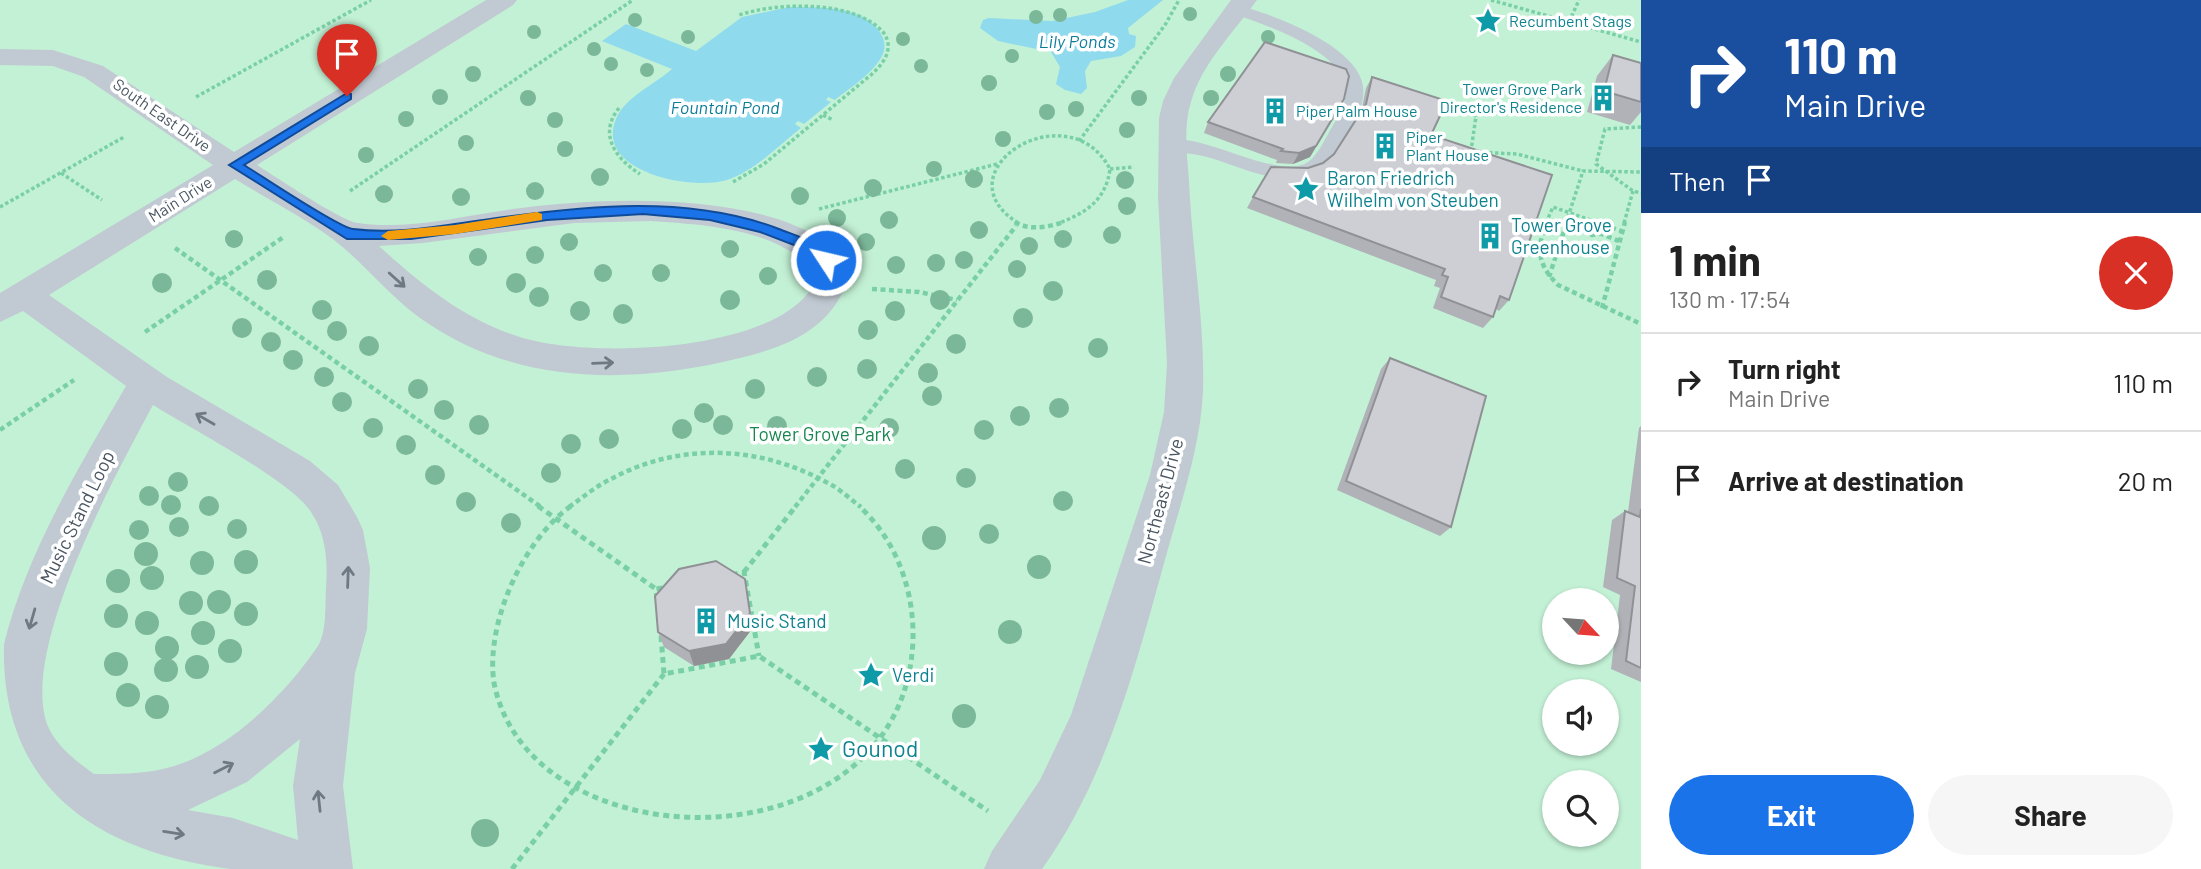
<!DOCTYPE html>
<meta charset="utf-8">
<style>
:root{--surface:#fff;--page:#f6f6f6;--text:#222;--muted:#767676;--line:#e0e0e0;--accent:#1a73e8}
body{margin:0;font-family:Barlow,sans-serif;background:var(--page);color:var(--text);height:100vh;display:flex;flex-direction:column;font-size:26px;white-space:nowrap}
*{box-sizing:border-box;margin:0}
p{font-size:23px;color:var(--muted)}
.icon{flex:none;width:38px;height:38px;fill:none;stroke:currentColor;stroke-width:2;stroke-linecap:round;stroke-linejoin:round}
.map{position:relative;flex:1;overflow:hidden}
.drawer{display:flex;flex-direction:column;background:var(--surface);width:560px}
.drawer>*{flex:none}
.hud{background:#1a4fa0;color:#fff;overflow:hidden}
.needle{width:46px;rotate:116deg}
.buttons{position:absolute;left:1542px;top:588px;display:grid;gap:14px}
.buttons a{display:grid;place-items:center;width:77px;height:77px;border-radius:50%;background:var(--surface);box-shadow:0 2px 5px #0004;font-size:35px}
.pin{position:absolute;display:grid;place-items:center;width:60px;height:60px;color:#fff;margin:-72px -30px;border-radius:50% 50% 50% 0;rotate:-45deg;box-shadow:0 0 7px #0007}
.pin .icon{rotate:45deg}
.me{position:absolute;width:77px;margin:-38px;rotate:305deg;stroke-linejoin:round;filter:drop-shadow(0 0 5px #0008)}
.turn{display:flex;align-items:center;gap:24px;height:147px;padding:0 28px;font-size:32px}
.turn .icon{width:91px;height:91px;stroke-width:2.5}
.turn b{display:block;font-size:49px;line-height:60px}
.then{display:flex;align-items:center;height:66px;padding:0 28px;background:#0003;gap:14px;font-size:26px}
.round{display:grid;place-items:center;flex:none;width:74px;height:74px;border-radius:37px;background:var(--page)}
.head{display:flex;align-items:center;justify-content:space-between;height:119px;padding:0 28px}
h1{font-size:42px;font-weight:700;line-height:52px}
.cta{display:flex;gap:14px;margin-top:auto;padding:14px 28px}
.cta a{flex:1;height:80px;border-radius:42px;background:var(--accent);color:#fff;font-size:28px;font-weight:700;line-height:80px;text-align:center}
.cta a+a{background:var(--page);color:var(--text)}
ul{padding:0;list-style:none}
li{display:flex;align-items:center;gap:21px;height:98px;padding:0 28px;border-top:2px solid var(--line)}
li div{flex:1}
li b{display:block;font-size:26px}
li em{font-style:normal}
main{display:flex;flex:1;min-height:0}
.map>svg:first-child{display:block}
.green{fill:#c3f1d5;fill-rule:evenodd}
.water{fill:#90daee}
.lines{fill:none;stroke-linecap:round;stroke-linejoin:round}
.path-far2{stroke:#7ad0a6;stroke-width:3.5;stroke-dasharray:3.5 2.5;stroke-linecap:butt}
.path-far1{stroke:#7ad0a6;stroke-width:4.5;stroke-dasharray:5 3.5;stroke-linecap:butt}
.path{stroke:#7ad0a6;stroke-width:5;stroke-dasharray:6 4.5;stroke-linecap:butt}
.lane{fill:#c1cad2;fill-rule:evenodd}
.street{fill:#c1cad2;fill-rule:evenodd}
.tree{fill:#7bb799}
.wall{fill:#b0b2b7}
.shaded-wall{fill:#909195}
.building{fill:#cdcfd5;stroke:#909195;stroke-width:2}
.oneway{stroke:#6e7983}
.route{fill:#1a73e8;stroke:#114b97;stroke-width:2}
.slow{fill:#f59e0b}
.labels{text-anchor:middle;stroke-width:7;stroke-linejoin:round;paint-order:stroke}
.far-culture-label{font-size:16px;fill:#0d838f;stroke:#fff;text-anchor:start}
.far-street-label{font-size:16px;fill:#4a5661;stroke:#fff}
.far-water-label{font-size:18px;font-style:italic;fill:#0c7c9b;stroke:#fff}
.culture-label{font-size:19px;fill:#0d838f;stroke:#fff;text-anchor:start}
.park-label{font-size:19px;fill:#17864f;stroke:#fff}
.street-label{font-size:19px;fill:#4a5661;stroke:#fff}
.near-culture-label{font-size:23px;fill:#0d838f;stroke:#fff;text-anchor:start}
</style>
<main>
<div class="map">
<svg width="1641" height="869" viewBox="0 0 1641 869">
<rect width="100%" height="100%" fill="#f5f3f3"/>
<path class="green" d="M 0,0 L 1641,0 L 1641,869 L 0,869 ZM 1554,600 L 1606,600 L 1606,653 L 1554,653 ZM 1554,691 L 1606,691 L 1606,744 L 1554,744 ZM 1554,782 L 1606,782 L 1606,835 L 1554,835 Z"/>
<path class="water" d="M 1128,0 L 1163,0 L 1128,28 L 1129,34 L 1136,36 L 1135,47 L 1121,56 L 1091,61 L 1085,71 L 1087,88 L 1081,94 L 1065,90 L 1056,84 L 1060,67 L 1051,52 L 998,41 L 980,28 L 983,20 L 989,18 L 1052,21 L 1095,12 Z
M 789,7 C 818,7 870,5 883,38 C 885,44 885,49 883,54 C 874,73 851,87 835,100 L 828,97 L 826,100 L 831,102 L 804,124 L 798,121 L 795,124 L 801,128 C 778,146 755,171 727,180 C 692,191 594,172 616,119 C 624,98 655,84 672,69 L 602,41 L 626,24 L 696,51 L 742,17 Z"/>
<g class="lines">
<path class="path-far2" d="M 1491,0 L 1641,42
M 1569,22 L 1579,0
M 196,97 L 371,0
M 1439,103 L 1476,116 L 1471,151
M 619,108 C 598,134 615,158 640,174
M 823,115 L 833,120
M 1641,127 L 1605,129 L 1596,164 L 1633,191 L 1641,193
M 1079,141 L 1165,25 L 1179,0
M 1477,152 L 1517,154 L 1583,171
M 1110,169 L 1134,167
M 61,173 L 102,200
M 733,182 L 764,164 L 872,74 C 884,63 895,48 883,32 C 854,0 778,2 739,15
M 350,191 L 633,0
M 0,207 L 124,137
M 819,209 L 997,164
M 1567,222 L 1571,223
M 1018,223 C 937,172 1068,89 1110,169 C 1106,200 1086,213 1059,223
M 1546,223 L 1553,207 L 1599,223
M 1566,223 L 1583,171 L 1641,172
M 1624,223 L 1633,191"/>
<path class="path-far1" d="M 1015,222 C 1030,231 1048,227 1064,222
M 1547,222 C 1536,248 1537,264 1558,285 L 1641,324
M 1567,222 L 1586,228
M 1595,222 L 1621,231
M 1588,227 L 1599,234 L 1592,235 L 1586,230 Z
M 1599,233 L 1619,241
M 175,248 L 541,507
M 1549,277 L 1567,222
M 872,289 L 919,292 L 957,300
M 1602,308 L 1625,222
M 145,332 L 285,236
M 0,430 L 74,380
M 569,507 C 582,498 595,487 609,480 C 678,442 758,445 826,482 C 839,488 850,499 861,507
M 795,507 L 1016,226"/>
<path class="path" d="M 538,506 L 656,589
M 571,506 C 523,540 485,624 494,683 C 531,869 906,869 913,639 C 914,589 896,540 859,506
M 744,572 L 796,506
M 732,575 L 744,572 L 759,656
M 657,599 L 656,589 L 668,587
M 661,636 L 664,674 L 759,656 L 988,811
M 512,869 L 664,674"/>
<path class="lane" d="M 1237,5 C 1272,14 1357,45 1363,86 C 1366,106 1353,124 1343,140 C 1331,158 1324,173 1301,177 C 1267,183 1235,164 1203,156 C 1191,153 1178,153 1166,150 L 1164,146 C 1183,120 1277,184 1308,162 C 1318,155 1326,137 1332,127 C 1340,114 1350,97 1344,81 C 1331,47 1264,24 1231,13 L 1229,10 L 1231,7 Z"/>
<path class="street" d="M 486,0 L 517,0 L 513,5 L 257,165 C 276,177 341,221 358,223 C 408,231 471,214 521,208 C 601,197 755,192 823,241 C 835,249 842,260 850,273 C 835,327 790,346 740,358 C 631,385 515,386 420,318 C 388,295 364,263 334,240 C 304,217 267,199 235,179 L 49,295 L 167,377 L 310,461 L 338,485 L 357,517 L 363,530 L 370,568 L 367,629 L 355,673 L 343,786 L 353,869 C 316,869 266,869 231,869 C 108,853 0,796 4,644 C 27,552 79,467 126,386 L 23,311 L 0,322 L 0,293 L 213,165 L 84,77 L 53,66 L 0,65 L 0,49 L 53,50 L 103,66 L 234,152 ZM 651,221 C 706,225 775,228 814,271 L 816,274 C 814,280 813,288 808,293 C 762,353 583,359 517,336 C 464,319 419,283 379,246 L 423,243 L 574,223 ZM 153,405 C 188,427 292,481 311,512 C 326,534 328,562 326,588 C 325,605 327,631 318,646 C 284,696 225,755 163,769 C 140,774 118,774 94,774 C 77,762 54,744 47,724 C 20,648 116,474 153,405 ZM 300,739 L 293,786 L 298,840 L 233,818 L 188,810 L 247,782 Z
M 1231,0 L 1257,0 C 1234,32 1202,63 1191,102 C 1183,127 1187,155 1189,181 C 1192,251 1205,321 1203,392 C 1200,449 1181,502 1166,556 C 1136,664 1108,777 1042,869 L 984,869 L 992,851 L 1040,780 L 1071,715 L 1150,475 L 1164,412 L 1167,363 L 1158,197 L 1159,118 L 1163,101 L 1174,78 Z"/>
</g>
<g class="tree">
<circle cx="1190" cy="14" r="7"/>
<circle cx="1060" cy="15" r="7"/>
<circle cx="1036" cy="17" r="7"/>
<circle cx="635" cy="20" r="7"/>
<circle cx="534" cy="32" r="7"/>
<circle cx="688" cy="37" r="7"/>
<circle cx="1268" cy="37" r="7"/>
<circle cx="903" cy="39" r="7"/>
<circle cx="594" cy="49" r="7"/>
<circle cx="1012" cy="56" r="7"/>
<circle cx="611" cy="64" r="7"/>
<circle cx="921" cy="66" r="7"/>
<circle cx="647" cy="70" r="7"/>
<circle cx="473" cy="74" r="8"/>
<circle cx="1228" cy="74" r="8"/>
<circle cx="989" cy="83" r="8"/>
<circle cx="440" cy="97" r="8"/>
<circle cx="528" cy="98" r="8"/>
<circle cx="1139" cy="98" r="8"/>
<circle cx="1211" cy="98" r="8"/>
<circle cx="1076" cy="109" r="8"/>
<circle cx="1047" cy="112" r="8"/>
<circle cx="406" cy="119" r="8"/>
<circle cx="555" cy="120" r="8"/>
<circle cx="1127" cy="130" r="8"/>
<circle cx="1003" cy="139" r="8"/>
<circle cx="466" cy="143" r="8"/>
<circle cx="565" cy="149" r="8"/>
<circle cx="366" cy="155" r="8"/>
<circle cx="934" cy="169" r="8"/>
<circle cx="600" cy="177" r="9"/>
<circle cx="974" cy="179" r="9"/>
<circle cx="1125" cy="180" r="9"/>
<circle cx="873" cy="188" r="9"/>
<circle cx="535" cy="191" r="9"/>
<circle cx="384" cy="194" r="9"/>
<circle cx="800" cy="196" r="9"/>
<circle cx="461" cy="197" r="9"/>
<circle cx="1127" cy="206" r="9"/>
<circle cx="837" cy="218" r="9"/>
<circle cx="889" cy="220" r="9"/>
<circle cx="979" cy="230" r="9"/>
<circle cx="1112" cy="235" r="9"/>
<circle cx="234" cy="239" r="9"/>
<circle cx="1063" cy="239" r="9"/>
<circle cx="569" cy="242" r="9"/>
<circle cx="866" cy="242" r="9"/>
<circle cx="1029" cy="246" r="9"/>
<circle cx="730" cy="249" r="9"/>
<circle cx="535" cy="255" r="9"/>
<circle cx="478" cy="257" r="9"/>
<circle cx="964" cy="260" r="9"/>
<circle cx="936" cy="263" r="9"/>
<circle cx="896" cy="265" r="9"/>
<circle cx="1017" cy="269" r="9"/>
<circle cx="603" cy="273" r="9"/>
<circle cx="661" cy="273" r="9"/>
<circle cx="768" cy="276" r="9"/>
<circle cx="267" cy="280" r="10"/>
<circle cx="162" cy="283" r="10"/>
<circle cx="516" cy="283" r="10"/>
<circle cx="1053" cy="291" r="10"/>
<circle cx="539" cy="297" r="10"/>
<circle cx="730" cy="300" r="10"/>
<circle cx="940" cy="300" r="10"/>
<circle cx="322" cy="310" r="10"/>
<circle cx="580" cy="311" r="10"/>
<circle cx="895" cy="311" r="10"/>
<circle cx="623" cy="314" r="10"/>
<circle cx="1023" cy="318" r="10"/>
<circle cx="242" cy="328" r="10"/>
<circle cx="868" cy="330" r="10"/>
<circle cx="337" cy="331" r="10"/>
<circle cx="271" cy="342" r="10"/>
<circle cx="956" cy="344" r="10"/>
<circle cx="369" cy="346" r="10"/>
<circle cx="1098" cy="348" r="10"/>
<circle cx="293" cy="360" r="10"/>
<circle cx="867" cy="369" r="10"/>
<circle cx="928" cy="373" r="10"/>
<circle cx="324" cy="377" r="10"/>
<circle cx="817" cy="377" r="10"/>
<circle cx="418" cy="389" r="10"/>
<circle cx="755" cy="389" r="10"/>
<circle cx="932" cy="396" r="10"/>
<circle cx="342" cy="402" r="10"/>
<circle cx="1059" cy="408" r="10"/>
<circle cx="444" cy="410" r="10"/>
<circle cx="704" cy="413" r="10"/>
<circle cx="1020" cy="416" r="10"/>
<circle cx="479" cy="425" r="10"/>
<circle cx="723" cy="425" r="10"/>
<circle cx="777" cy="426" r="10"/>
<circle cx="373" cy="428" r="10"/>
<circle cx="889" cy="428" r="10"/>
<circle cx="682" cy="429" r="10"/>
<circle cx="984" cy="430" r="10"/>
<circle cx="609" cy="439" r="10"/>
<circle cx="571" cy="444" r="10"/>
<circle cx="406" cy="445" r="10"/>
<circle cx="905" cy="469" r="10"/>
<circle cx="551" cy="473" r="10"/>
<circle cx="435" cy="475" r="10"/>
<circle cx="966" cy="478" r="10"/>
<circle cx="178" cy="482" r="10"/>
<circle cx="149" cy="496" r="10"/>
<circle cx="1063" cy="501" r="10"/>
<circle cx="466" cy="502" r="10"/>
<circle cx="171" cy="505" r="10"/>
<circle cx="209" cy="506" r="10"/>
<circle cx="511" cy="523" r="10"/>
<circle cx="179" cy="527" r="10"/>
<circle cx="237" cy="529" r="10"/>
<circle cx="139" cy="530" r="10"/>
<circle cx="989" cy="534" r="10"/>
<circle cx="934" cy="538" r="12"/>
<circle cx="146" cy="554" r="12"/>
<circle cx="246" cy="562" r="12"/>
<circle cx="202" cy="563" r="12"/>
<circle cx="1039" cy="567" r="12"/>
<circle cx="152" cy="578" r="12"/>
<circle cx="118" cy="581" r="12"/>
<circle cx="219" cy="602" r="12"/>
<circle cx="191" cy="603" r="12"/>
<circle cx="246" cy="614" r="12"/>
<circle cx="116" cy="616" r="12"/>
<circle cx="147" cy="623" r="12"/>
<circle cx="1010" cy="632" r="12"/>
<circle cx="203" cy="633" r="12"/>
<circle cx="167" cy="648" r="12"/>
<circle cx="230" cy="651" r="12"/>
<circle cx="116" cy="664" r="12"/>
<circle cx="197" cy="667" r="12"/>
<circle cx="166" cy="670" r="12"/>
<circle cx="128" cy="695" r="12"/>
<circle cx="157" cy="707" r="12"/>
<circle cx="964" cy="716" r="12"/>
<circle cx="485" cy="833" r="14"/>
</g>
<path class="wall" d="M 1613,55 L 1641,63 L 1641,112 L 1630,125 L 1587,112 L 1597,76 Z
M 1372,77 L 1431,135 L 1509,300 L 1499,311 L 1496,309 L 1493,317 L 1483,328 L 1433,308 L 1440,288 L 1434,286 L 1436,280 L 1247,208 L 1253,197 L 1308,168 L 1323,163 L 1334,154 L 1361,113 L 1366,88 Z
M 1339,110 L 1310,157 L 1293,164 L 1276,163 L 1277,160 L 1204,133 L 1208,122 Z
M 1390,358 L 1451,527 L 1440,536 L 1337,490 L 1381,369 Z
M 1641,426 L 1641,682 L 1611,669 L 1620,595 L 1603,587 L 1612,520 L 1625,511 L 1628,512 L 1639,428 Z
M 752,629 L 729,659 L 694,666 L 664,647 L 658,632 Z"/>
<path class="shaded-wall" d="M 1344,99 L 1310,157 L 1293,164 L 1299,153 Z
M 750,613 L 752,629 L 729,659 L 694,666 L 689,651 Z"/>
<path class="building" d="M 1265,42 L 1346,69 L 1349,76 L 1344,99 L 1316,146 L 1299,153 L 1281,151 L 1283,149 L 1208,122 Z
M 1613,55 L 1641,63 L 1641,102 L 1604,91 Z
M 1372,77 L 1447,101 L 1431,135 L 1552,175 L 1509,300 L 1500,296 L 1493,317 L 1441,297 L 1448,277 L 1442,275 L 1445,269 L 1253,197 L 1271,167 L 1308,168 L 1323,163 L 1334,154 L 1366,104 Z
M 1390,358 L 1486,396 L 1451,527 L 1346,481 Z
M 1641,509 L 1641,668 L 1626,661 L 1635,586 L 1617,578 L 1625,511 L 1640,517 Z
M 716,561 L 745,579 L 750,613 L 726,644 L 689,651 L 658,632 L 655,596 L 679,569 Z"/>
<defs><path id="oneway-shaft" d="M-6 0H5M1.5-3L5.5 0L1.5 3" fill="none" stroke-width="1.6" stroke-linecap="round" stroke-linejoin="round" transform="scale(1.75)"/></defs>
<g class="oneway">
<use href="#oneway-shaft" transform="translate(397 280) rotate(42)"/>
<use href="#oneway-shaft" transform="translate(603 363) rotate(-2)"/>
<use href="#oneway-shaft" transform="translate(205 419) rotate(-150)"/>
<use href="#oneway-shaft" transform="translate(348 577) rotate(-88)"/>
<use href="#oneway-shaft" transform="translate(32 619) rotate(106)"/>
<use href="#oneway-shaft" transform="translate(224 768) rotate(-27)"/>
<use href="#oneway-shaft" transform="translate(319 801) rotate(-96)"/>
<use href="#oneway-shaft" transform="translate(174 833) rotate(9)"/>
</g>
<path class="route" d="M 347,93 L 351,94 L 351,99 L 244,165 C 262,176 339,228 353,229 C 399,235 445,225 490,219 C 584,206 688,194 779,229 C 799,237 820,242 832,260 L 826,265 L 807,250 L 760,232 L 710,220 L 643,214 L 547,220 L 411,239 L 347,239 L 229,165 Z"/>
<path class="slow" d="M 537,212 L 542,214 L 542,220 L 455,234 L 388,240 L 381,236 L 388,231 L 455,225 Z"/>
<defs>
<g id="sight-bare" transform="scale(2.1)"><path d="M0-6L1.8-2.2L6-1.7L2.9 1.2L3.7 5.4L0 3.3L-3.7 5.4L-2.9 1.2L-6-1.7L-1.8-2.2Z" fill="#0f9aa8" stroke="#fff" stroke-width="2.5" paint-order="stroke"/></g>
<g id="building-bare" transform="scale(2.1)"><path d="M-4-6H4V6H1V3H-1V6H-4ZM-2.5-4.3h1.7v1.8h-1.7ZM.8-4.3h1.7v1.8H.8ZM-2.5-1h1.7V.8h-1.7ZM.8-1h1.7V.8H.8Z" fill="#0f9aa8" stroke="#fff" stroke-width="2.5" paint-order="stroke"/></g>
</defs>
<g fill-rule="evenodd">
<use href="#sight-bare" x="1488" y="21"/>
<use href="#building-bare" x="1603" y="98"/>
<use href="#building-bare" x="1275" y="111"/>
<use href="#building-bare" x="1385" y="146"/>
<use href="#sight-bare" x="1306" y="189"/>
<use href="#building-bare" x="1490" y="236"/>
<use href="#building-bare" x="706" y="621"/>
<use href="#sight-bare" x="871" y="675"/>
<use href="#sight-bare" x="821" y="749"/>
</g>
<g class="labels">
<g class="far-culture-label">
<text x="1509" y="27">Recumbent Stags</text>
<text x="1582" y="95" text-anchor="end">Tower Grove Park<tspan x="1582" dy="18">Director's Residence</tspan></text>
<text x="1296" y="117">Piper Palm House</text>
<text x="1406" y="143">Piper<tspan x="1406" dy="18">Plant House</tspan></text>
</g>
<g class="far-street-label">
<text transform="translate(162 115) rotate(35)" y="6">South East Drive</text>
<text transform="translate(180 199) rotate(-32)" y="6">Main Drive</text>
</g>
<g class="far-water-label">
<text x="1077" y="48">Lily Ponds</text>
<text x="725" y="114">Fountain Pond</text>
</g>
<g class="culture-label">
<text x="1327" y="185">Baron Friedrich<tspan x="1327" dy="22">Wilhelm von Steuben</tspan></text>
<text x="1511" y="232">Tower Grove<tspan x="1511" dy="22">Greenhouse</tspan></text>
<text x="727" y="628">Music Stand</text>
<text x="892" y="682">Verdi</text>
</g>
<g class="park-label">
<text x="820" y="441">Tower Grove Park</text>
</g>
<g class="street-label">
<text transform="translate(1160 501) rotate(-75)" y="7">Northeast Drive</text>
<text transform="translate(77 517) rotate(-64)" y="7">Music Stand Loop</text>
</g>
<g class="near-culture-label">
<text x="842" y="757">Gounod</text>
</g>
</g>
</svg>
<div class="buttons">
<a><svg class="needle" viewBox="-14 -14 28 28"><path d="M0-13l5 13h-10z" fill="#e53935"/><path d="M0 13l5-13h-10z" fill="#767676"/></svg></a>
<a><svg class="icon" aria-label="sound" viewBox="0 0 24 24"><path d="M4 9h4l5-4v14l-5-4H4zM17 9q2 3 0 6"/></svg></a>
<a><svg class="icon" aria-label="search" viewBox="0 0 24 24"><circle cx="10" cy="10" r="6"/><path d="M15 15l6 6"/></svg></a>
</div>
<div class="pin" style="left:347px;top:96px;background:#d93025"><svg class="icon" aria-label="arrive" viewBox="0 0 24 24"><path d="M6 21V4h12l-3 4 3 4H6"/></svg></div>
<svg class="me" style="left:826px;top:260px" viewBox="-20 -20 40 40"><circle r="17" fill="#1a73e8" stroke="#fff" stroke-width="3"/><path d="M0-11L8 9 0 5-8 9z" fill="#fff"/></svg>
</div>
<section class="drawer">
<div class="hud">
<div class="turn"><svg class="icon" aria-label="right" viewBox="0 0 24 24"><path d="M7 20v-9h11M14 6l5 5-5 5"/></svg><div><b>110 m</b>Main Drive</div></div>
<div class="then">Then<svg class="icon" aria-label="arrive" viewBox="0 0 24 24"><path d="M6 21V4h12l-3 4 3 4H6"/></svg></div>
</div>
<div class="head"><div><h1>1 min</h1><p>130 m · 17:54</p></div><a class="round" style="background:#d93025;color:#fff"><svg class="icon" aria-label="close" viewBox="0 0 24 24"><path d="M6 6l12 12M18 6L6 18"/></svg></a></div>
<ul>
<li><svg class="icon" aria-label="right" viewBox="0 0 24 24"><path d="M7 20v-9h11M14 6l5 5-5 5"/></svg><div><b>Turn right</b><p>Main Drive</p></div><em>110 m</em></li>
<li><svg class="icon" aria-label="arrive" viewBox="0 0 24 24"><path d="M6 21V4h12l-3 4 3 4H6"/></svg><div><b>Arrive at destination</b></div><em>20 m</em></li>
</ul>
<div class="cta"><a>Exit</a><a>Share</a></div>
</section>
</main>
